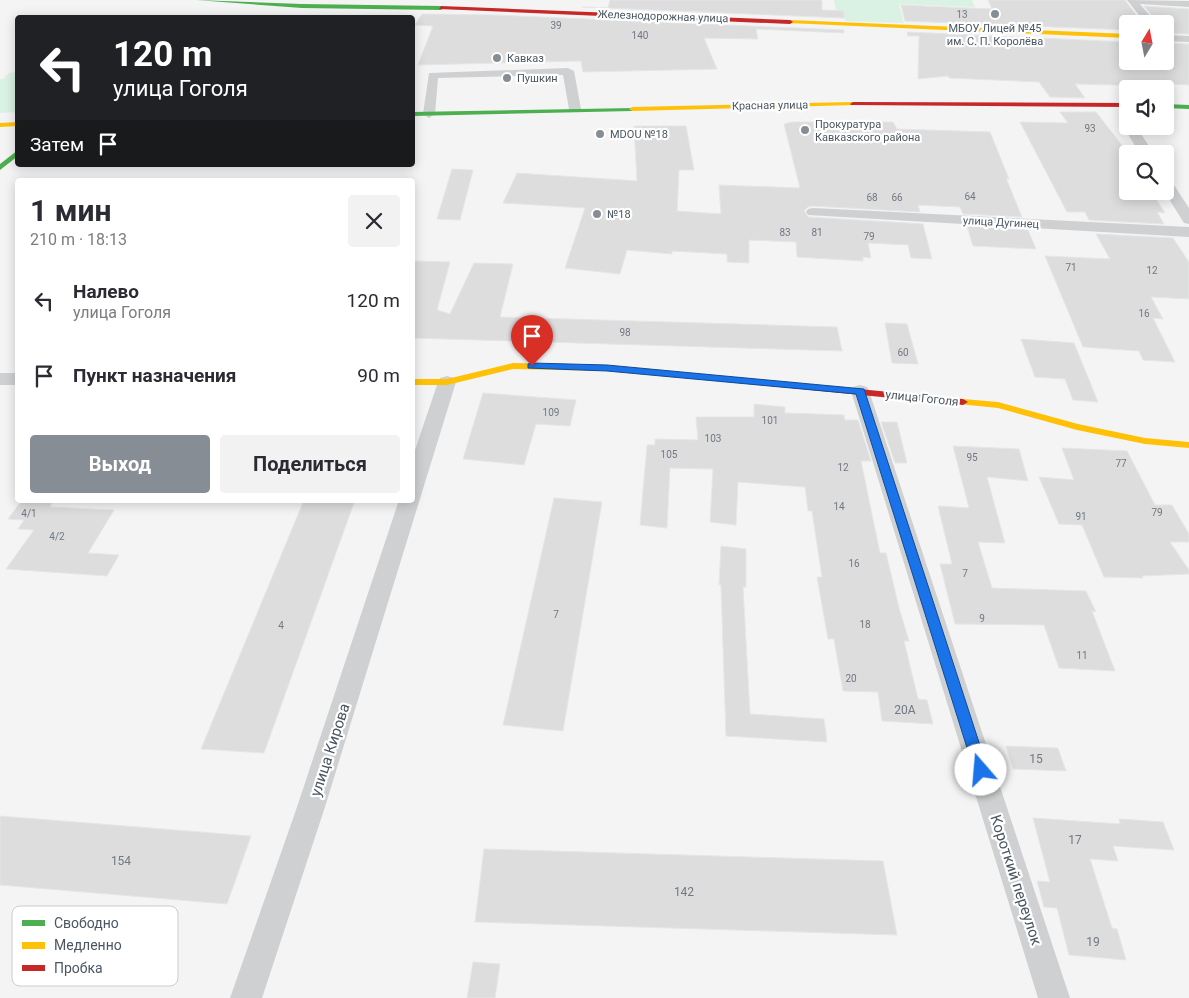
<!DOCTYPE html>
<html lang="ru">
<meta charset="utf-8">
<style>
:root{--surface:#fff;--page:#f2f2f3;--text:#2b2b33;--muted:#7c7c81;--accent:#868d94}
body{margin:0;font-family:Roboto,sans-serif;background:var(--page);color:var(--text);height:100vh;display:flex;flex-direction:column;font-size:19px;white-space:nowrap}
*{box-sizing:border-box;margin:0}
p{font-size:16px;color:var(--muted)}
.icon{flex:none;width:28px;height:28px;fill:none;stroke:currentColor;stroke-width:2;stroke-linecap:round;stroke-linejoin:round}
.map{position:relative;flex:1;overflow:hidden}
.details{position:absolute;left:15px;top:178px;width:400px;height:325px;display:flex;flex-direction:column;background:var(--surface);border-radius:5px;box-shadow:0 2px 12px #0003}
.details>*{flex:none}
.hud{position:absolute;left:15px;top:15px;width:400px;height:152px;border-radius:5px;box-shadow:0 2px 12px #0003;background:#202124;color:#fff;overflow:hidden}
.needle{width:32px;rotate:10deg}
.buttons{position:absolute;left:1119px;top:15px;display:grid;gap:10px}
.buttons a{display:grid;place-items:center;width:55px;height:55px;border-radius:5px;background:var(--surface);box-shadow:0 2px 12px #0003;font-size:25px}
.pin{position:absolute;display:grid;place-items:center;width:42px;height:42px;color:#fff;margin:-51px -21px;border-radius:50% 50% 50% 0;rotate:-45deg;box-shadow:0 0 5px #0007}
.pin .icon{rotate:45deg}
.me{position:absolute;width:55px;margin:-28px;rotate:342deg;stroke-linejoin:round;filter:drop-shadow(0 0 4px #0008)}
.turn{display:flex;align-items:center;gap:18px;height:105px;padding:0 15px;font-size:22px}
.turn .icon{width:65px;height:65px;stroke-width:2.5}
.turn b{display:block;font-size:35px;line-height:42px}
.then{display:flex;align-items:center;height:48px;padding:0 15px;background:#0003;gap:10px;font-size:19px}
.round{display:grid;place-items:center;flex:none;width:52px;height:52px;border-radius:5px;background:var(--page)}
.headline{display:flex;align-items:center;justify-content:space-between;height:85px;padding:0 15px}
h1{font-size:30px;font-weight:700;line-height:38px}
.primary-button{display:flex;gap:10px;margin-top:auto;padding:10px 15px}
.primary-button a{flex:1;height:58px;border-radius:5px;background:var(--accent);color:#fff;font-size:20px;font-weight:700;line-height:58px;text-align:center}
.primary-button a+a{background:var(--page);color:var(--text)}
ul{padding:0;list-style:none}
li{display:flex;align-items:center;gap:15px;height:75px;padding:0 15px}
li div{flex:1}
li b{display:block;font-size:19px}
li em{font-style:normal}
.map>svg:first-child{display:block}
.green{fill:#d9f2e3}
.building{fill:#ddddde;stroke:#e5e6e7}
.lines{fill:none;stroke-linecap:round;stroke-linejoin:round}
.street{fill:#ced0d2;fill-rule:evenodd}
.fast{fill:#4caf50;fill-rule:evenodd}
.slow{fill:#ffc107;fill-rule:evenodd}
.jam{fill:#c62828;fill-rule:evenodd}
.route{fill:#1a73e8;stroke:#114b97}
.poi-dot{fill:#868d94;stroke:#fff;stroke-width:2}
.labels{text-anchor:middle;stroke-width:4.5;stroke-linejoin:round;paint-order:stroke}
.number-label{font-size:10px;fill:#707881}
.far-street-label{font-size:11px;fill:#4a5661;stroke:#fff}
.far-poi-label{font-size:11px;fill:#4a5661;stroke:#fff;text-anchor:start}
.street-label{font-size:12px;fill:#4a5661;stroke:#fff}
.near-number-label{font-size:12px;fill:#707881}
.near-street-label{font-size:15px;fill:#4a5661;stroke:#fff}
.key{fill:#fff;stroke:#c9ccd0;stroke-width:1}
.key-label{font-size:14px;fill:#4a5661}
</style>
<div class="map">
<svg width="1189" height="998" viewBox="0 0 1189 998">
<rect width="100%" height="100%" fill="#f4f4f4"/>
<path class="green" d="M 834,0 L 972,0 L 975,7 L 899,4 L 904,23 L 845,21 L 843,11 L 836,11 Z
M 17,72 L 17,112 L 0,113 L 0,79 L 3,79 L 9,73 Z"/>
<path class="building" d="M 610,0 L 822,0 L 822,10 L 844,11 L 844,18 L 582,7 L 608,8 Z
M 988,0 L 1125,0 L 1143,24 L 1128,24 L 1128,30 L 905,21 L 901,5 L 992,9 Z
M 1144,6 L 1189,9 L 1189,34 L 1165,33 L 1165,24 L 1159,24 Z
M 422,14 L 494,15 L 844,30 L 844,33 L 756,29 L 758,39 L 704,38 L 717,69 L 583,72 L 581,61 L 418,65 L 433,26 L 415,25 Z
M 907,32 L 1128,42 L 1128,61 L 1165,61 L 1165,43 L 1189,44 L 1189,85 L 1149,83 L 1152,86 L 1075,84 L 1085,98 L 1050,97 L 1039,82 L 949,78 L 948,76 L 918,79 L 919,36 L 908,36 Z
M 1060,112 L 1096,112 L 1128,153 L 1128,191 L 1151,191 L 1165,213 L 1157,212 L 1164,224 L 1089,220 L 1085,212 L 1067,212 L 1020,122 L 1068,123 Z
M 792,122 L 893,122 L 897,129 L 990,132 L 1009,179 L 1006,178 L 1022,217 L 963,214 L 960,207 L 918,205 L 920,212 L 813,206 L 808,207 L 804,211 L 808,217 L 923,224 L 932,259 L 911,258 L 908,245 L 868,243 L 871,258 L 863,257 L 863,261 L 797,257 L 796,242 L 749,240 L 749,263 L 727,262 L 727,254 L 672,251 L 672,254 L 627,250 L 620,274 L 565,268 L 585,208 L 503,203 L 517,173 L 637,181 L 634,126 L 686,126 L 694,170 L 679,170 L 677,211 L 721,214 L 719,185 L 800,188 L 784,124 Z
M 452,169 L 473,170 L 460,220 L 437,219 Z
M 967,226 L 1028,230 L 1036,249 L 973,246 Z
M 1096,234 L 1173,238 L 1189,262 L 1189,299 L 1151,297 L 1163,319 L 1153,318 L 1175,362 L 1143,360 L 1139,351 L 1083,347 L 1045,256 L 1110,259 Z
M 412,261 L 450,262 L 437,310 L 450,314 L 474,263 L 513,264 L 500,317 L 837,327 L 842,351 L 412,338 Z
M 885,323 L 907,324 L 918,364 L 892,363 Z
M 1021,339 L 1074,343 L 1098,402 L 1073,400 L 1065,379 L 1035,377 Z
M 483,393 L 576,400 L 570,426 L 536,424 L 524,465 L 463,459 Z
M 754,404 L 785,407 L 785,413 L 844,415 L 845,420 L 858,420 L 871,461 L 861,461 L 880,553 L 886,553 L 899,608 L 909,641 L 904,641 L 918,699 L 927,700 L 933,724 L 882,721 L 878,692 L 843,691 L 834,639 L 828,639 L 817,577 L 822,577 L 812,511 L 808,511 L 805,487 L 738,482 L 736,525 L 710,522 L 713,469 L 670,468 L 667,528 L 640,525 L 647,445 L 655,445 L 655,439 L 698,440 L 696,417 L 754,417 Z
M 881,422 L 897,422 L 907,463 L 895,463 Z
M 953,446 L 1019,449 L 1028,481 L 987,477 L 1005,543 L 978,542 L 992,588 L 1086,591 L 1096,612 L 1092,611 L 1115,671 L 1059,668 L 1044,625 L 955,624 L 940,564 L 952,564 L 938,506 L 969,508 Z
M 1062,448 L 1127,451 L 1155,505 L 1172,505 L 1189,534 L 1189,542 L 1170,542 L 1189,570 L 1189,574 L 1142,576 L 1143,578 L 1104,577 L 1082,525 L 1059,524 L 1039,477 L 1074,480 Z
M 554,498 L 602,502 L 563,731 L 503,725 Z
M 22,500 L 53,501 L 50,507 L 114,510 L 88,553 L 119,555 L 107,576 L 6,569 L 34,530 L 18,529 L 24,520 L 8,519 Z
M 304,500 L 355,500 L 264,753 L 201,749 Z
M 721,546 L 746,549 L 746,587 L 743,587 L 750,714 L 824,719 L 827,742 L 726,736 L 721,585 L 719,585 Z
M 1006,746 L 1058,748 L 1066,771 L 1013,769 Z
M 0,816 L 251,836 L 227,904 L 0,885 Z
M 1033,818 L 1120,824 L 1119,819 L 1163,822 L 1174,850 L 1113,846 L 1118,861 L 1090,859 L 1112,928 L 1117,929 L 1126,960 L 1069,955 L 1057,908 L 1044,907 L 1037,881 L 1050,882 Z
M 484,849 L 883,861 L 897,935 L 475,922 Z
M 473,962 L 500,964 L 495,998 L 467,998 Z"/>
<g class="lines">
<path class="street" d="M 1127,0 L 1189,1 L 1189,7 L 1140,4 L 1157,24 L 1146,24 Z
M 1165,35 L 1189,36 L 1189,42 L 1165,41 Z
M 568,68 L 574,71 L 581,109 L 579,112 L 571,112 L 569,109 L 563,75 L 438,78 L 435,114 L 429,118 L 423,114 L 429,73 Z
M 1124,123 L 1128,123 L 1128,126 L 1136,126 L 1154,154 L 1140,154 L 1123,126 Z
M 1165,178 L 1170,179 L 1189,208 L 1189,224 L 1184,223 L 1164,191 Z
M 813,208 L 1189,227 L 1189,237 L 808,215 L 806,212 L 808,209 Z
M 0,373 L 18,373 L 18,385 L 0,385 Z
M 447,376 L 454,378 L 456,382 L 324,810 L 262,998 L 230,998 L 296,810 L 399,500 L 412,500 L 412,459 L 438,382 L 440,378 Z
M 860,385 L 867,387 L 869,391 L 1070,998 L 1038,998 L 851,391 L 853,387 Z"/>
<path class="fast" d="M 196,0 L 302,4 L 441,6 L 444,8 L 441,10 L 302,8 Z
M 1165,104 L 1189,105 L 1189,109 L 1165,108 Z
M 634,108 L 634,110 L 632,111 L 412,116 L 412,112 Z
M 18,150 L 18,156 L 0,170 L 0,164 Z"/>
<path class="slow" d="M 790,20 L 1128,34 L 1128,38 L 788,23 Z
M 853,102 L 856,104 L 855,105 L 632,111 L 629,109 L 632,107 Z
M 18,122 L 18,126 L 0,127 L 0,123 Z
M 513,363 L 607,365 L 680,372 L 685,375 L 680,378 L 607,371 L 513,369 L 447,385 L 412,385 L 412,379 L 447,379 Z
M 963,399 L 998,402 L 1078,424 L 1145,438 L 1189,442 L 1189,448 L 1145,444 L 1077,430 L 998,408 L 959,404 L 958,402 Z"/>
<path class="jam" d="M 441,6 L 790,20 L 793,22 L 790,24 L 439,9 Z
M 853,102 L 1128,103 L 1128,107 L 851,105 L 850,104 Z
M 680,372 L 963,399 L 968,402 L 963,405 L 677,377 L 675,375 L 677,373 Z"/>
</g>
<path class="route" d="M 532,363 L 607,365 L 864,389 L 988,770 L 986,775 L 981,777 L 976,775 L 974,770 L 856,394 L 607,371 L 528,368 L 528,364 Z"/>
<g class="poi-dot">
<circle cx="995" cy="14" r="5"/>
<circle cx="497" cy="58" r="5"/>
<circle cx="507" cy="78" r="5"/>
<circle cx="805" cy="130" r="5"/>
<circle cx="600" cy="134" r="5"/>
<circle cx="597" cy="214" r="5"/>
</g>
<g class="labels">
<g class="number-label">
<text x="962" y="18">13</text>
<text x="556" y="29">39</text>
<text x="640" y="39">140</text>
<text x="1090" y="132">93</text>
<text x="970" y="200">64</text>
<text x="872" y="201">68</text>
<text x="897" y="201">66</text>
<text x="785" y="236">83</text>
<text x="817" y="236">81</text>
<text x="869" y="240">79</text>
<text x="1071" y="271">71</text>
<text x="1152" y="274">12</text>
<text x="1144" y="317">16</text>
<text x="625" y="336">98</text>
<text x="903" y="356">60</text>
<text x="551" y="416">109</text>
<text x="770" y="424">101</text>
<text x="713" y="442">103</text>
<text x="669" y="458">105</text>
<text x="972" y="461">95</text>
<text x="1121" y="467">77</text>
<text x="843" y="471">12</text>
<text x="839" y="510">14</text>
<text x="1157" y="516">79</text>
<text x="29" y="517">4/1</text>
<text x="1081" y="520">91</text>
<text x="57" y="540">4/2</text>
<text x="854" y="567">16</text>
<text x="965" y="577">7</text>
<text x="556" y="618">7</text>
<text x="982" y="622">9</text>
<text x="865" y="628">18</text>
<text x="281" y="629">4</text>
<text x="1082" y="659">11</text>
<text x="851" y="682">20</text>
</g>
<g class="far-street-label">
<text transform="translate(663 16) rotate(2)" y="4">Железнодорожная улица</text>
<text transform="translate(770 105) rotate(-1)" y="4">Красная улица</text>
<text transform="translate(1001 222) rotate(3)" y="4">улица Дугинец</text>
</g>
<g class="far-poi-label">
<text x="995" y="32" text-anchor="middle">МБОУ Лицей №45<tspan x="995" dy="13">им. С. П. Королёва</tspan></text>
<text x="507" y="62">Кавказ</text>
<text x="517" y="82">Пушкин</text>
<text x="815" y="128">Прокуратура<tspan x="815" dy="13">Кавказского района</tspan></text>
<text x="610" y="138">MDOU №18</text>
<text x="607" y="218">№18</text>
</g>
<g class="street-label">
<text transform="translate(922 398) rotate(6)" y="4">улица Гоголя</text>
</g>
<g class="near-number-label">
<text x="905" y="714">20А</text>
<text x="1036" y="763">15</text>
<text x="1075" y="844">17</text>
<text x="121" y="865">154</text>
<text x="684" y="896">142</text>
<text x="1093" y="946">19</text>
</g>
<g class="near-street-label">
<text transform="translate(330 750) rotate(-72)" y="5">улица Кирова</text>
<text transform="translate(1016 880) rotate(72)" y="5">Короткий переулок</text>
</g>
</g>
<rect x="12" y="906" width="166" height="80" rx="8" class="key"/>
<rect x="22" y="920" width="23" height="6" fill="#4caf50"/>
<rect x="22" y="942" width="23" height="7" fill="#ffc107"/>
<rect x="22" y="965" width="23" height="6" fill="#c62828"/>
<g class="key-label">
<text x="54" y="928">Свободно</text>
<text x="54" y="950">Медленно</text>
<text x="54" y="973">Пробка</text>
</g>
</svg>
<div class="buttons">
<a><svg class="needle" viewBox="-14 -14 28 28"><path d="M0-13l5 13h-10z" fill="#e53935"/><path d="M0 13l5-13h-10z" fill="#7c7c81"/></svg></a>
<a><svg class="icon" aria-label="sound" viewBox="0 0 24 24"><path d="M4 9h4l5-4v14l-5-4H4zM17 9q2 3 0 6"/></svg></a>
<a><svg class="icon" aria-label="search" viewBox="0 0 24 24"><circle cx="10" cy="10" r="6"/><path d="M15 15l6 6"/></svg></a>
</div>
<div class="pin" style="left:532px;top:366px;background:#d93025"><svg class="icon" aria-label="arrive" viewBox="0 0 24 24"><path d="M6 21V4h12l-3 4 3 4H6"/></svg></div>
<svg class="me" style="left:981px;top:770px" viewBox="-20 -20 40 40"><circle r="19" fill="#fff"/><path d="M0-13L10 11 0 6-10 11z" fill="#1a73e8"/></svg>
<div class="hud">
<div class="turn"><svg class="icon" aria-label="left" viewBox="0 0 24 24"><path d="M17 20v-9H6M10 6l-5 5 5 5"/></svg><div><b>120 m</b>улица Гоголя</div></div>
<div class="then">Затем<svg class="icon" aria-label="arrive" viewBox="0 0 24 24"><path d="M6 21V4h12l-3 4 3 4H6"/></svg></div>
</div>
<section class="details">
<div class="headline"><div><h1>1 мин</h1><p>210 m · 18:13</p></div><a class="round"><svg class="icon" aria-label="close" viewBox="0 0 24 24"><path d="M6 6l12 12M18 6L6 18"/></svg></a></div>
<ul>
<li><svg class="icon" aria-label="left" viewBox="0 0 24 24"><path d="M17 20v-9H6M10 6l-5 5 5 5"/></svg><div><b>Налево</b><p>улица Гоголя</p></div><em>120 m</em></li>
<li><svg class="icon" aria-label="arrive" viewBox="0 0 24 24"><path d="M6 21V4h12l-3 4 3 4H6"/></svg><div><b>Пункт назначения</b></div><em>90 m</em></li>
</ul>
<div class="primary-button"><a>Выход</a><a>Поделиться</a></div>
</section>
</div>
